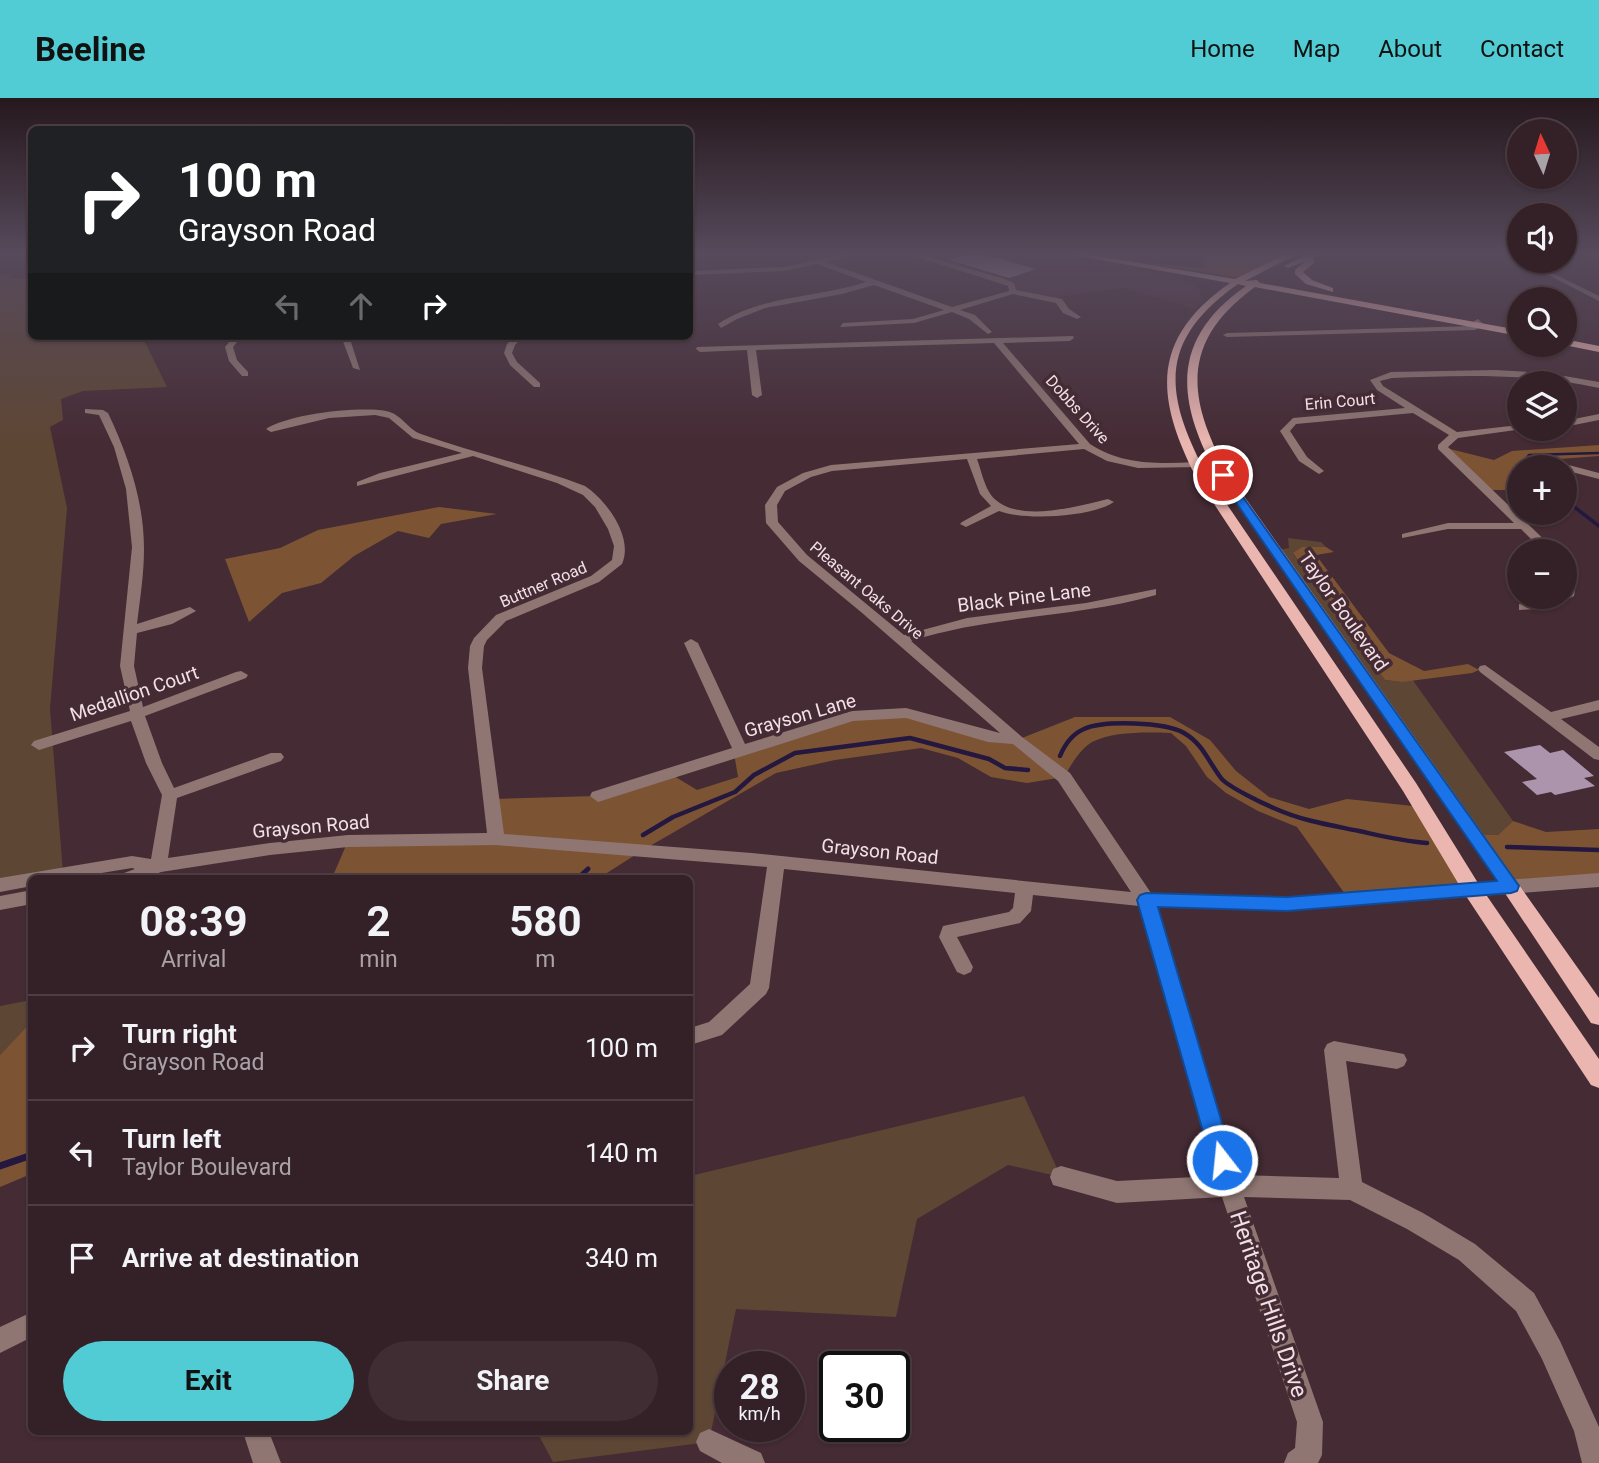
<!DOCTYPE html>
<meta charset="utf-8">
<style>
:root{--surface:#342027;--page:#3f2d33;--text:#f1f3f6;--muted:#a9a3a7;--line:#4e3e44;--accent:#51ccd4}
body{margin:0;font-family:Roboto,sans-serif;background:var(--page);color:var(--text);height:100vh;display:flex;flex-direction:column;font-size:26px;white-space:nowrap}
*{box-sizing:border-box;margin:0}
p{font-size:23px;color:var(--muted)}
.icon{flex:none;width:38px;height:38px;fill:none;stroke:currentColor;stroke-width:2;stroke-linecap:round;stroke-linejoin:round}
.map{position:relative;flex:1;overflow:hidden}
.panel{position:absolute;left:28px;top:777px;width:665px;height:560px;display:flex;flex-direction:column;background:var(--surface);border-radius:10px;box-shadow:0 2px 5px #0004,0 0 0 2px var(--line)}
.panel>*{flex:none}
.hud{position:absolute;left:28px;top:28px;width:665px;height:214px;border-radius:10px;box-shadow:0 2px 5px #0004,0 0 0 2px var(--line);background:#202124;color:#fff;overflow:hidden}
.needle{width:46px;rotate:356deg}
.fabs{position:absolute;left:1507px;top:21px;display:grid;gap:14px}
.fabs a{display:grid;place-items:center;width:70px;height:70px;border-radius:50%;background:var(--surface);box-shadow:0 2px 5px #0004,0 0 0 2px var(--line);font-size:35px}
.speed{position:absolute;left:714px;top:1253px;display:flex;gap:14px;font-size:35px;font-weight:700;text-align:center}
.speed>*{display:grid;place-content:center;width:91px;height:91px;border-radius:50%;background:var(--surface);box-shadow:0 2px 5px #0004,0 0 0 2px var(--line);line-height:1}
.speed small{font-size:18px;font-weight:400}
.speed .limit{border:4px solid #111;border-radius:10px;background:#fff;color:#111}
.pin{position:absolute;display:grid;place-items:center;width:60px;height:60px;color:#fff;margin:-30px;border:4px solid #fff;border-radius:50%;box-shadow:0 2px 7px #0007}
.me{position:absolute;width:77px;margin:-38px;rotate:344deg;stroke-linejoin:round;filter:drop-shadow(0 0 5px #0008)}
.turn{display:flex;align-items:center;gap:24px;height:147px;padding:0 35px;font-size:32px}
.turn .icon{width:91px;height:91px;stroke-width:2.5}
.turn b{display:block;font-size:49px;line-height:60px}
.lanes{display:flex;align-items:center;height:66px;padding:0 35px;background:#0003;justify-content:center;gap:35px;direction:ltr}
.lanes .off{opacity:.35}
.eta{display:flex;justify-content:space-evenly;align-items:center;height:119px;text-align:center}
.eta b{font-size:42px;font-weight:700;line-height:49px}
.cta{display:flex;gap:14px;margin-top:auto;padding:14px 35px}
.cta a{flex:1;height:80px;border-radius:42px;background:var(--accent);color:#111;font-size:28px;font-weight:700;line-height:80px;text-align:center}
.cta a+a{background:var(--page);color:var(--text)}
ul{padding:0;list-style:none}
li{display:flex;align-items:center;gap:21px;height:105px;padding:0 35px;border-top:2px solid var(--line)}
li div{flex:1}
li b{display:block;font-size:26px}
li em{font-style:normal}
header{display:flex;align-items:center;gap:42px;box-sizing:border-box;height:98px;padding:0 35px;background:var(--accent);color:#111}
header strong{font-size:33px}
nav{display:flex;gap:38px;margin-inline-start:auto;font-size:24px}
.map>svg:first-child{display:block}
.built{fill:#53313d}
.green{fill:#5e4634}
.forest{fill:#7d5433}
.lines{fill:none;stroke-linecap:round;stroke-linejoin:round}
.stream-far4{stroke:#241840;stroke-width:2.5}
.stream-far3{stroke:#241840;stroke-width:3.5}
.stream-far2{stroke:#241840;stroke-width:4.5}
.stream-far1{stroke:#241840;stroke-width:5}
.stream{stroke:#241840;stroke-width:7}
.building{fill:#ac95ac}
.minor{fill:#8f7672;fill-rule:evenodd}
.major{fill:#ebb6b0;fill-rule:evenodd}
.route{fill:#1a73e8;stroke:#114b97;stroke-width:2}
.labels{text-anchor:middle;stroke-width:7;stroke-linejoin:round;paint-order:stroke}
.far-street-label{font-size:16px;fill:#f2e0e6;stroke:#452b34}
.street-label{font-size:19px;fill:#f2e0e6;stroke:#452b34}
.near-street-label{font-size:23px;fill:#f2e0e6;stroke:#452b34}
</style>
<header>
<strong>Beeline</strong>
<nav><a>Home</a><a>Map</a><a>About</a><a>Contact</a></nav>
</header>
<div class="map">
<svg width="1599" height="1365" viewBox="0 0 1599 1365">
<rect width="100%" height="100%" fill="#452b34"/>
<path class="built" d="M 904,154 L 1059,154 L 1177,179 L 1197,189 L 1201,195 L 1201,202 L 1196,211 L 1124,190 L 1051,200 L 1013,194 L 1011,187 Z
M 1082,154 L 1154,154 L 1164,156 L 1161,165 L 1137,164 Z"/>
<path class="green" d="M 15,176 L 7,180 L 31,180 L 32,238 L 142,238 L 167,289 L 83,293 L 61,301 L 63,322 L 50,329 L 67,410 L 50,611 L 63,775 L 0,787 L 0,177 Z
M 1288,440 L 1321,444 L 1326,449 L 1302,449 L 1293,456 L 1326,499 L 1345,520 L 1350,534 L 1385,582 L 1402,584 L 1412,581 L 1513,723 L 1498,737 L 1475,736 L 1275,453 L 1289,450 Z
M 31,902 L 31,924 L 0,957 L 0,908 Z
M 1024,998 L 1061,1079 L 1008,1067 L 917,1121 L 896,1219 L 736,1211 L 709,1344 L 553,1364 L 537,1334 L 690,1334 L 690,1078 Z"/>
<path class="forest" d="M 1204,154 L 1236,158 L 1240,154 L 1290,154 L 1241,180 L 1137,164 L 1204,170 Z
M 1599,347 L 1599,358 L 1532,363 L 1538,369 L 1519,369 L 1519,392 L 1486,392 L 1442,349 L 1494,362 L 1512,353 Z
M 439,409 L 497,416 L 441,426 L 429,440 L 398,433 L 354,458 L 321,485 L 282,495 L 249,524 L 225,461 L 280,450 L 318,432 Z
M 1302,449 L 1326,449 L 1334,454 L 1316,457 L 1389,555 L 1424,573 L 1468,566 L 1479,572 L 1472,575 L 1402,584 L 1385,582 L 1350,534 L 1345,520 L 1311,482 L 1293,455 Z
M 906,615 L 1017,642 L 1075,619 L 1170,619 L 1210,642 L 1236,673 L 1269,699 L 1309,711 L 1347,701 L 1422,709 L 1471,790 L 1350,803 L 1297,729 L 1258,713 L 1226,695 L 1207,679 L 1186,648 L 1171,635 C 1149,634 1113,633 1092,644 C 1080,651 1071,667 1064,679 L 1027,685 L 991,679 L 958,660 L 921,650 L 835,662 L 776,675 L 643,752 L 599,780 L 332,780 L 348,743 L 495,741 L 491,701 L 596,698 L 669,675 L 697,692 L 738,679 L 734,655 L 852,618 Z
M 1513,723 L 1546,734 L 1599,731 L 1599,782 L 1511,788 L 1475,736 L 1498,737 Z
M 31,924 L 31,1076 L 0,1089 L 0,957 Z"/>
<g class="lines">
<path class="stream-far4" d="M 1521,369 L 1529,357 L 1599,355"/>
<path class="stream-far3" d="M 1564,401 L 1599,428"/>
<path class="stream-far2" d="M 1060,658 C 1065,646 1072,636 1084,631 C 1104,622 1165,624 1184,635 C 1203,646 1208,663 1221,680 C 1228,689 1264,706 1276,711 C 1303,723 1330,727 1359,733 C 1382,738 1402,743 1427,745
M 643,737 L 673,719 L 735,694 L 754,677 L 795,655 L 910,640 L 989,661 L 1005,670 L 1028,672
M 1507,749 L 1599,752"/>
<path class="stream-far1" d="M 578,780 L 588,771"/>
<path class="stream" d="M 0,1068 L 32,1057"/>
</g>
<path class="building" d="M 971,154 L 977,154 L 1036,171 L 1009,180 L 949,162 Z
M 1540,647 L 1550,655 L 1563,652 L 1594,678 L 1584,680 L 1595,688 L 1555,697 L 1551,694 L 1537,697 L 1522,684 L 1537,681 L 1504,654 Z"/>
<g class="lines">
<path class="minor" d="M 17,154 L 16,155 L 0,159 L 0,155 Z
M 852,154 L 866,154 L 825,164 L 952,209 L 1009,193 L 1008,188 L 999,185 L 901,154 L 912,154 L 1005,181 L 1014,185 L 1016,192 L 1062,201 L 1069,211 L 1081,219 L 1077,221 L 1063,215 L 1056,205 L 1013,196 L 960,212 L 975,217 L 992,234 L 988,236 L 969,221 L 952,214 L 914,225 L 840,229 L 843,225 L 913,221 L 944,212 L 874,187 L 842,196 L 765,210 L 737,221 L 721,230 L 718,226 C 762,197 817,200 866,184 L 817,166 L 784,173 L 690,177 L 690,173 L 784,169 Z
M 1503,154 L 1512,154 L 1519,158 L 1519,163 L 1528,163 L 1599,198 L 1599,203 Z
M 1478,221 L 1484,227 L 1475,232 L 1227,239 L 1223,237 L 1227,235 L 1473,228 L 1476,226 L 1474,223 Z
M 234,238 L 242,238 L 233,249 L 237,262 L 248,274 L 248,278 L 242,278 L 229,263 L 225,249 Z
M 341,238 L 349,238 L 360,272 L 353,270 Z
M 515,238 L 524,238 L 515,247 L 512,255 L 517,264 L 540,285 L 540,289 L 534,289 L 510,267 L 504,255 L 507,246 Z
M 1073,238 L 1074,240 L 1070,243 L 1003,245 L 1090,346 C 1122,367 1158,366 1196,364 L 1201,367 L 1200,369 L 1138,370 L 1107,363 L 1084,351 L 977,361 C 981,372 984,387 991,397 C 1014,427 1078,408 1108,401 L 1114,404 C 1092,419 1024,423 999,413 L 966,429 L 960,426 L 962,424 L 991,408 L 980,396 L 967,361 L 832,373 L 811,379 L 785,393 L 777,407 L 778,424 L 807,457 L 904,537 L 967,520 L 1086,505 L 1156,491 L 1156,497 C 1076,520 991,517 911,543 L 1022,639 L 1070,675 L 1151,795 L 1287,799 L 1599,775 L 1599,789 L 1287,813 L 1157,809 L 1237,1077 L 1339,1080 L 1324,952 L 1327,946 L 1334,943 L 1404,956 L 1407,962 L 1404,968 L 1397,971 L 1346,963 L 1362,1084 L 1423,1115 L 1475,1146 L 1534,1195 L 1560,1243 L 1599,1329 L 1599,1365 L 1582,1365 L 1574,1333 L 1542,1261 L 1516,1213 L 1459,1162 L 1407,1131 L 1350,1102 L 1244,1099 L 1323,1324 L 1322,1357 L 1318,1365 L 1284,1365 L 1288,1355 L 1295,1350 L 1297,1324 L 1222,1099 L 1117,1105 L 1053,1087 L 1050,1079 L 1053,1071 L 1061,1068 L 1117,1083 L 1215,1078 L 1139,808 L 1033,797 L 1031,813 L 1020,825 L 957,839 L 973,869 L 971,874 L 964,877 L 957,874 L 939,839 L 943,828 L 1009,814 L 1013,810 L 1015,795 L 784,771 L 769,890 L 766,896 L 722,937 L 690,947 L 690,930 L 709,924 L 750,886 L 767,769 L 496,747 L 348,749 L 270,757 L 161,774 L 146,780 L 122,780 L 124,775 L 135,771 L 132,770 L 71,780 L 32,780 L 32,788 L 0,794 L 0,780 L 132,758 L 151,761 L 162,697 L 146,665 L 131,623 L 39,652 L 31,647 L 34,643 L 130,613 L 120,568 L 132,449 L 126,391 L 114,349 L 99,317 L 85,315 L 85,311 L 103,312 L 108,315 C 128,357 144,403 144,451 C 144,476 140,501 137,526 L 190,509 L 196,513 L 172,526 L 137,535 L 134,568 L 143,609 L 236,574 L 241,573 L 248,577 L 246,580 L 145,618 L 162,665 L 174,690 L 271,655 L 281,655 L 284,659 L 281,663 L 177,700 L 168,760 L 270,745 L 348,737 L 487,735 L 468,570 L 470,548 L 474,540 L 496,517 L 591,478 L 612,462 L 614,448 L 608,431 L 595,409 L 583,397 L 557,385 L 473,358 L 357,388 L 357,384 L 380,375 L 462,355 L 413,340 L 389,320 L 375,317 L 329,320 L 271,334 L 266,331 C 288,316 359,308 386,313 C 402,316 407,331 421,336 C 475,355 531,368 585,388 C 606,402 634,439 622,466 L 599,484 L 506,523 L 487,542 L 484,548 L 482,570 L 504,736 L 752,755 L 1131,794 L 1058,683 L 1013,646 L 988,644 L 906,620 L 853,623 L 598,704 L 590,698 L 592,694 L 732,650 L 684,545 L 691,541 L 698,545 L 745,646 L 852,613 L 906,610 L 1000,635 L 861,514 L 799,463 L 766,425 L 765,407 L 777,389 L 803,375 L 831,367 L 1079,346 L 994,245 L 756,252 L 762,297 L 757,300 L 752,297 L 747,252 L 700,254 L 696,251 L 697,249 Z
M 1495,272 L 1547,275 L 1599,284 L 1599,290 C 1530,275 1462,277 1392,280 L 1380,283 L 1383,288 L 1457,334 L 1519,327 L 1519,331 L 1523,331 L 1458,340 L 1448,349 L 1556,453 L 1543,453 L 1521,431 L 1448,431 L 1402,440 L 1402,436 L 1448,425 L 1514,425 L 1438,351 L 1438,347 L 1449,337 L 1413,315 L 1296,326 L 1290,333 L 1307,359 L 1324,373 L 1319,376 L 1299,363 L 1280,333 L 1293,320 L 1405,310 L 1377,292 L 1370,282 L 1391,274 Z
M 1599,316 L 1599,322 L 1564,329 L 1564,323 Z
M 1561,365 L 1599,375 L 1599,381 L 1564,372 L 1564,369 L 1557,369 L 1557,366 Z
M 1564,464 L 1578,475 L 1574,498 L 1550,510 L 1519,512 L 1519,506 L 1564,499 Z
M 1485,567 L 1551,614 L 1599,602 L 1599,612 L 1561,621 L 1599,649 L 1599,662 L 1594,661 L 1480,574 L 1478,571 L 1480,568 Z
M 32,792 L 32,806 L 0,812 L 0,798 Z
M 32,1214 L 32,1239 L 0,1255 L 0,1229 Z
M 709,1331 L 761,1355 L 765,1365 L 722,1365 L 700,1353 L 696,1344 L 700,1335 Z
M 243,1334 L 269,1334 L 281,1365 L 253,1365 Z"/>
<path class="major" d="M 1055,154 L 1074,154 L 1235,181 L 1290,154 L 1301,154 L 1245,183 L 1257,182 L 1260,185 L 1519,232 L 1519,238 L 1255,189 C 1179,244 1187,302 1229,377 L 1599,900 L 1599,927 L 1591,925 L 1485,765 L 1217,377 C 1176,302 1170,241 1246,188 L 1238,186 C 1157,243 1164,296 1207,377 L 1416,685 L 1478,785 L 1599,961 L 1599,990 L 1591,987 L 1464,795 L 1403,693 L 1195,377 C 1155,298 1151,240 1230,185 Z
M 1313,154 L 1324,154 L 1313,160 L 1315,164 L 1303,174 L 1312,182 L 1333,190 L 1333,194 L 1306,186 L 1295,176 L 1295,172 L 1306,163 L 1288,170 L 1284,168 Z
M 1564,241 L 1599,248 L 1599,254 L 1564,247 Z"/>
</g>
<linearGradient id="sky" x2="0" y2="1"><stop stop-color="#26181d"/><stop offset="0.45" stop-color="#564a5c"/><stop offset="1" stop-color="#564a5c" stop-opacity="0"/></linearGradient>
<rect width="1599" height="345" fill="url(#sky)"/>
<path class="route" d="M 1223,374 L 1226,375 L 1519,788 L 1517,793 L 1511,795 L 1287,813 L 1158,809 L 1233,1062 L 1230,1070 L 1222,1073 L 1214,1070 L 1211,1062 L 1137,802 L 1140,797 L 1146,795 L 1287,799 L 1497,783 L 1217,377 Z"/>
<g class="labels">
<g class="far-street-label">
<text transform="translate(1340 303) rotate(-5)" y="6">Erin Court</text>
<text transform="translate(1078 311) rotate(48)" y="6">Dobbs Drive</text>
<text transform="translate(543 486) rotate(-23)" y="6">Buttner Road</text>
<text transform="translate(867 492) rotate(40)" y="6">Pleasant Oaks Drive</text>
</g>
<g class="street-label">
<text transform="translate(1024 499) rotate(-7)" y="7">Black Pine Lane</text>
<text transform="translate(1344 513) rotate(55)" y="7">Taylor Boulevard</text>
<text transform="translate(134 595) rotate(-19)" y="7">Medallion Court</text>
<text transform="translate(800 617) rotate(-16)" y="7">Grayson Lane</text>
<text transform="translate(311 728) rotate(-5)" y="7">Grayson Road</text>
<text transform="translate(880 753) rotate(6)" y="7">Grayson Road</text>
</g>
<g class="near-street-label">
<text transform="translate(1269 1206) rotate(71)" y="8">Heritage Hills Drive</text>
</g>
</g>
</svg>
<div class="fabs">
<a><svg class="needle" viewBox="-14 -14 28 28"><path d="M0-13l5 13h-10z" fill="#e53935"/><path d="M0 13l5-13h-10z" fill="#a9a3a7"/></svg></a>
<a><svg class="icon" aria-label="sound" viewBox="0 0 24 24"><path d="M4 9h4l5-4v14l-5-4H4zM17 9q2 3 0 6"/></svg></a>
<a><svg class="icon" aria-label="search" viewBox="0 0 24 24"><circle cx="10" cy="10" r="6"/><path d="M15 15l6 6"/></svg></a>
<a><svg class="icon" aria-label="layers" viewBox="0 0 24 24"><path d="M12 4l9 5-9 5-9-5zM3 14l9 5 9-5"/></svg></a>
<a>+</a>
<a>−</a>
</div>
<div class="speed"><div>28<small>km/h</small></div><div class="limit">30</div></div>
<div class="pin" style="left:1223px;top:377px;background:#d93025"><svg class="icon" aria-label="arrive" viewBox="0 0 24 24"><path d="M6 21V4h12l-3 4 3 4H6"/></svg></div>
<svg class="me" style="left:1222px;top:1062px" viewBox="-20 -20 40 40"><circle r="17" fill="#1a73e8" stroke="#fff" stroke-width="3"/><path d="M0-11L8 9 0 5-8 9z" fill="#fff"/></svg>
<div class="hud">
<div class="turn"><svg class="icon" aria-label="right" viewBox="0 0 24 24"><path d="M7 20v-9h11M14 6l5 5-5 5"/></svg><div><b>100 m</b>Grayson Road</div></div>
<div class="lanes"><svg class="icon off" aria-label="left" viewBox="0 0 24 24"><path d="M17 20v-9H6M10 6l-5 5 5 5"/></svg><svg class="icon off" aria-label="ahead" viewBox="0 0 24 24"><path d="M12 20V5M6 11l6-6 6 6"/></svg><svg class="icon" aria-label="right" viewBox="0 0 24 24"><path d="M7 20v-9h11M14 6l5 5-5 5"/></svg></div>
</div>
<section class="panel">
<div class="eta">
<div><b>08:39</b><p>Arrival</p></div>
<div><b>2</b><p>min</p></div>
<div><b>580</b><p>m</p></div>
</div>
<ul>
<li><svg class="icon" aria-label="right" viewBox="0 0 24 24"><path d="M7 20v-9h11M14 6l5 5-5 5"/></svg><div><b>Turn right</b><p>Grayson Road</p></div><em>100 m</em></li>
<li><svg class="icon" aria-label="left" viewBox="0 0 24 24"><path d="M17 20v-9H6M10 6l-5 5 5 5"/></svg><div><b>Turn left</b><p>Taylor Boulevard</p></div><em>140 m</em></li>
<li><svg class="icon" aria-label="arrive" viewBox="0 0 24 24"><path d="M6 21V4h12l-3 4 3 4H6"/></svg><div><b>Arrive at destination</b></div><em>340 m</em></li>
</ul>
<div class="cta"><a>Exit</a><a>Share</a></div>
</section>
</div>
